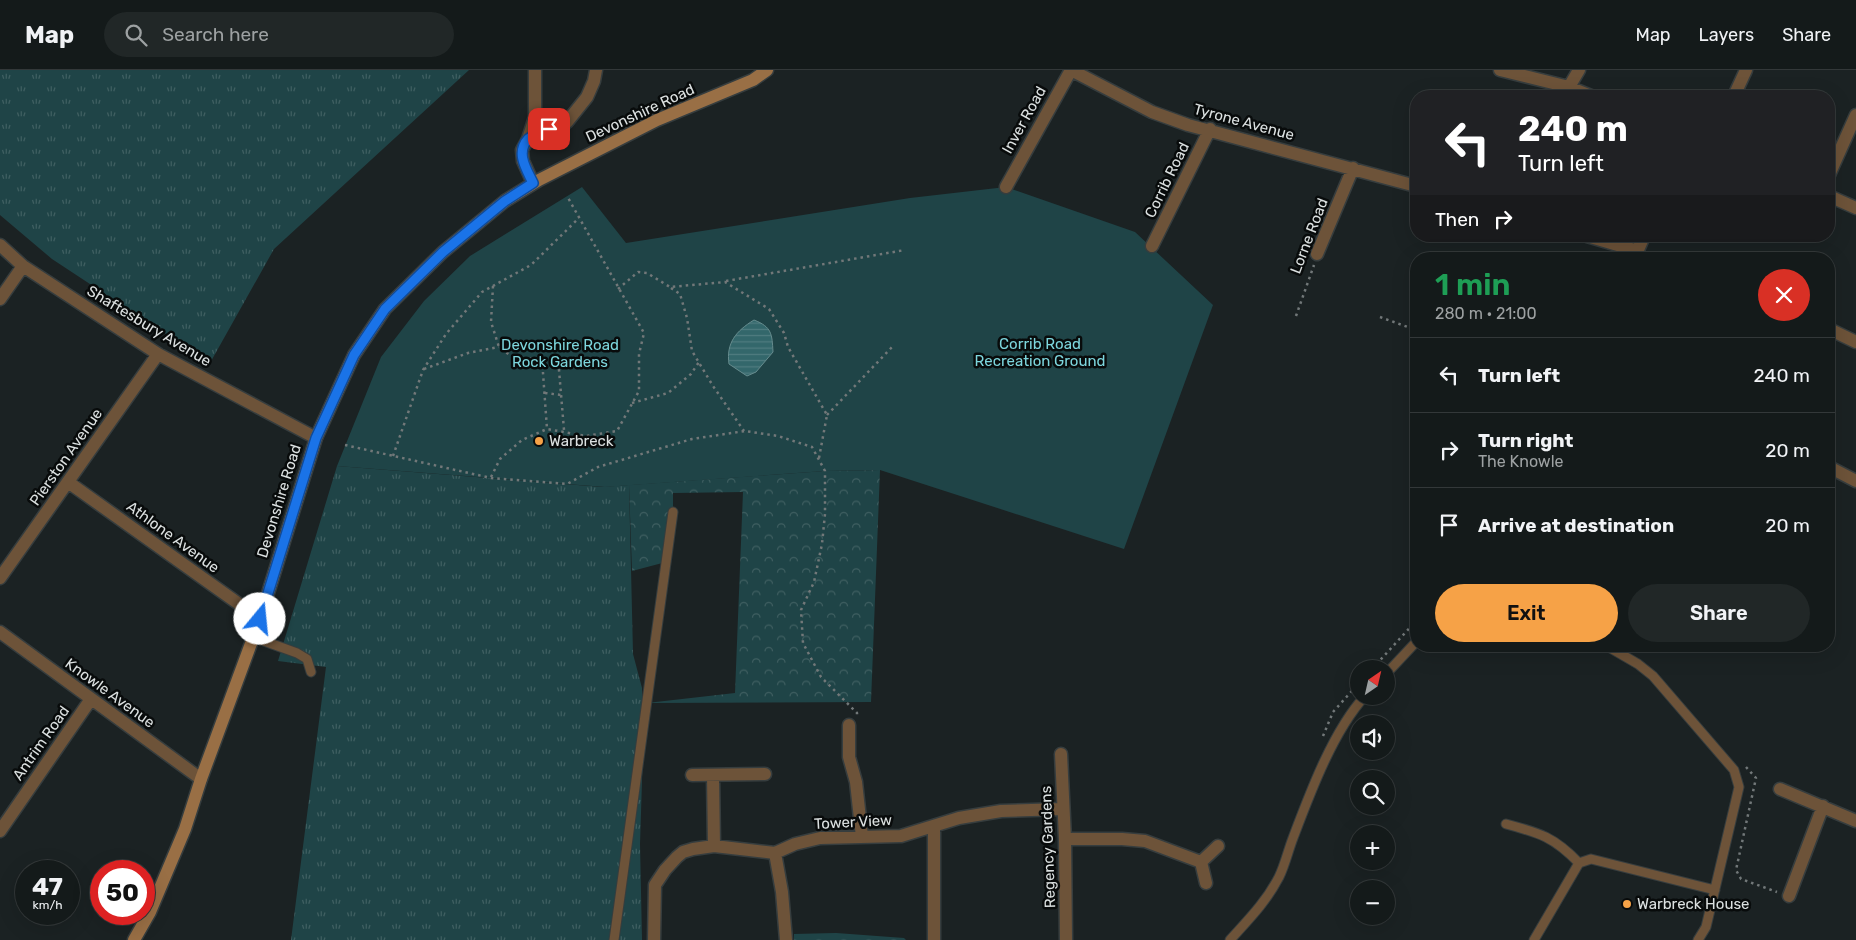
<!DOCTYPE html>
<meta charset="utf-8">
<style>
:root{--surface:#141a1a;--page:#212727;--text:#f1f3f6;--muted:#9da1a2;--line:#333839;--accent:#f6a247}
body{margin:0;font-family:Rubik,sans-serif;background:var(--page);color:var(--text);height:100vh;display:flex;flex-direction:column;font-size:19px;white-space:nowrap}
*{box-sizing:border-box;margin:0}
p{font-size:16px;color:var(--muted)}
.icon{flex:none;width:28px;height:28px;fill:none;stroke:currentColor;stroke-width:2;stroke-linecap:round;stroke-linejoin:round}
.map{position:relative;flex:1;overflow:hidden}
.details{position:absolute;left:1410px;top:182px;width:425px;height:400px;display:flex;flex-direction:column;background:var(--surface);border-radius:20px;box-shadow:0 5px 20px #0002,0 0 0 1px var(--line)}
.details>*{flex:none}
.hud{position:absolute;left:1410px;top:20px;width:425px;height:152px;border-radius:20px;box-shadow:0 5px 20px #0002,0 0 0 1px var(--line);background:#202124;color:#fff;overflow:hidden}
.needle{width:32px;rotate:34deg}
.fabs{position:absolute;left:1350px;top:590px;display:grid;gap:10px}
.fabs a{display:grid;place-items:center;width:45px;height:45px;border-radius:50%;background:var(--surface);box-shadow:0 5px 20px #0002,0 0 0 1px var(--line);font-size:25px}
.speed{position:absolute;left:15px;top:790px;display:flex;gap:10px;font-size:25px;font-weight:700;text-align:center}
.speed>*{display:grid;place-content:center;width:65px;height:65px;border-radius:50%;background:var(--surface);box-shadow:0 5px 20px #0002,0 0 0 1px var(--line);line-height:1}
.speed small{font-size:12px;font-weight:400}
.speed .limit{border:8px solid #d22;background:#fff;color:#111}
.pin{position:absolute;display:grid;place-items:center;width:42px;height:42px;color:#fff;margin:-21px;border-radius:10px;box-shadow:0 2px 8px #0006}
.me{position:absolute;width:55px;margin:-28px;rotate:17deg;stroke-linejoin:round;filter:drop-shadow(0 0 4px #0008)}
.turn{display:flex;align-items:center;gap:18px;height:105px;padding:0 25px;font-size:22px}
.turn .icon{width:65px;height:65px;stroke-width:2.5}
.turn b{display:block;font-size:35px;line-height:42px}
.then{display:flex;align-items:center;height:48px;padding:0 25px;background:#0003;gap:10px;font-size:19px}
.round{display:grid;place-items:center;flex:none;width:52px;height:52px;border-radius:26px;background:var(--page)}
.head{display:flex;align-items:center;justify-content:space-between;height:85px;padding:0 25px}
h1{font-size:30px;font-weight:600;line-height:38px;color:#1e9e55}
.action{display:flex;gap:10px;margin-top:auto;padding:10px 25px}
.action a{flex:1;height:58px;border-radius:30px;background:var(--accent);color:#111;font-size:20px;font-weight:600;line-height:58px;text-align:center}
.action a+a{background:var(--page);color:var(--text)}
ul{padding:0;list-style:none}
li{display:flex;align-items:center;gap:15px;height:75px;padding:0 25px;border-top:1px solid var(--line)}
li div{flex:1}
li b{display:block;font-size:19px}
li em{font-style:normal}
header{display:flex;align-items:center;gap:30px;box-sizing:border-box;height:70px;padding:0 25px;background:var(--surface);border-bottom:1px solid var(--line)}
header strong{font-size:24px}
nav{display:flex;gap:28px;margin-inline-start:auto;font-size:18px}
.search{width:350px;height:45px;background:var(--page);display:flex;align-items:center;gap:12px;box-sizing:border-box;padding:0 18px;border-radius:28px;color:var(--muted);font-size:19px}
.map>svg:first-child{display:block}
.grass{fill:url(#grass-tufts)}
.forest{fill:url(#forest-crowns)}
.park{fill:#1f4447}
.water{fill:url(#water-rules);stroke:#668c8e}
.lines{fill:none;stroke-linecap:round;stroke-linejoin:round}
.lane-casing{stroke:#363d3e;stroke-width:11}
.street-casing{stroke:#363d3e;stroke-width:15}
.secondary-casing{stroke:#363d3e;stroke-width:15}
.path{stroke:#727879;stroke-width:2.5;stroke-dasharray:2.5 4;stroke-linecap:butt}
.lane{stroke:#6d5339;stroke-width:9}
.street{stroke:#6d5339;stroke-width:12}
.secondary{stroke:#996f45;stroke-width:12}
.route-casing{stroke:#114b97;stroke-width:12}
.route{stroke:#1a73e8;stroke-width:9}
.poi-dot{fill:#f6a247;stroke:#080b0b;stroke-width:2}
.labels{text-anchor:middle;stroke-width:5;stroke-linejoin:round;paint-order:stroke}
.street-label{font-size:15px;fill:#dce1e1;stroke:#080b0b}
.park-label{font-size:15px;fill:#7dd6dd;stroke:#080b0b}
.poi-label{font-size:15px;fill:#dce1e1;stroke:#080b0b;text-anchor:start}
</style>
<header>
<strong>Map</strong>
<div class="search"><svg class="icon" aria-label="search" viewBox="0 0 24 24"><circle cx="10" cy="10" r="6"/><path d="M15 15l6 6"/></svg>Search here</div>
<nav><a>Map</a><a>Layers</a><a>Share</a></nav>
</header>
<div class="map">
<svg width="1856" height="870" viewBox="0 0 1856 870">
<defs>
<pattern id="grass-tufts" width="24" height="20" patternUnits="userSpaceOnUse" patternTransform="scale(1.25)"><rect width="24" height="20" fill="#1f4447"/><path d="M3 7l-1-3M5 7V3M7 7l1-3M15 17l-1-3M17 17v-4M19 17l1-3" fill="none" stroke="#3f5f61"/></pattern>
<pattern id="forest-crowns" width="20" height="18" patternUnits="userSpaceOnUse" patternTransform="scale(1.25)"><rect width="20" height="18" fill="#1f4447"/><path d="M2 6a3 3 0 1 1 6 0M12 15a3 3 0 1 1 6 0" fill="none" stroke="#3f5f61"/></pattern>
<pattern id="water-rules" width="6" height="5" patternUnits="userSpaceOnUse" patternTransform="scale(1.25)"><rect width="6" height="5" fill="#33676b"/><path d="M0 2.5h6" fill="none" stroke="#507c80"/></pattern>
</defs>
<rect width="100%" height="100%" fill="#1b2223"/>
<path class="grass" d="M 0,0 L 469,0 L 274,179 L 210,293 L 52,189 L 0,145 Z
M 337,396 L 602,417 L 629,415 L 633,584 L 642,618 L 643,679 L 640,774 L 642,870 L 291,870 L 326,597 L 278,591 Z"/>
<path class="forest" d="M 880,400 L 871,632 L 647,633 L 735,623 L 743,422 L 673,423 L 673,442 L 666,492 L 632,501 L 629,415 L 825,401 Z
M 836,863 L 904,868 L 906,870 L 794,870 L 794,864 Z"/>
<path class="park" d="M 582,117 L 626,173 L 910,128 L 1006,117 L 1135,162 L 1213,235 L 1124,479 L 880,400 L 825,401 L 605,417 L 337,396 L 381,287 L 424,231 L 470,186 Z"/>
<path class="water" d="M 754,250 C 772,257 772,264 773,282 L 756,302 L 747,306 L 729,294 C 726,273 736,261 754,250 Z"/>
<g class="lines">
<g class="lane-casing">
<path id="lane" d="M 253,567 L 297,583 L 307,589 L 311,602
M 1607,576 L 1638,594 L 1653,606 L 1734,700 L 1739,717 L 1706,857 L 1698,870
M 1386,604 L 1416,572
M 1506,754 C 1540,763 1554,767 1579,793
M 614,870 L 673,442
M 1230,870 C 1249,849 1266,832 1279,807 C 1285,795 1288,781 1293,768 C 1310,723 1333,661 1365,626
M 1534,870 L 1579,793 L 1591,789 L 1715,820"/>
</g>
<g class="street-casing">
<path id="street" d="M 1071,0 L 1152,42 L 1188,55 L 1416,116
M 1500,0 L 1569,17 L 1591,26
M 1569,17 L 1579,0
M 1734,26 L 1746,0
M 528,69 L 567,52 L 587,27 L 594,11 L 596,0
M 1829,105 L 1856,45
M 533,113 L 523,91 L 522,80 L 528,69 L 535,47 L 535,0
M 1006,117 L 1071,0
M 1829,126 L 1856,138
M 1587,166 L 1638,181
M 0,175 L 23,196 L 158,284 L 316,368
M 1152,176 L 1210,59
M 1317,184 L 1353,98
M 1635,187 L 1644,166
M 0,229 L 23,196
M 1829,259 L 1856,272
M 1829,397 L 1856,411
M 68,412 L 260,549
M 0,508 L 158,284
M 0,562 L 201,709
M 849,655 L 849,687 L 856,712 L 862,767
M 1061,684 L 1065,769 L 1066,870
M 692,705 L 765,704
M 713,705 L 714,776
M 1780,719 L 1856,751
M 0,761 L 91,629
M 1065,769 L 1122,769 L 1145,771 L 1201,792 L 1218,776
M 775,783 L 782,822 L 786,870
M 1201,792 L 1206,813
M 1789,826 L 1823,736
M 654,870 L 655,815 L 665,800 L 677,787 L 683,782 L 693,779 L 714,776 L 775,783 L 795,774 L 820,768 L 901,766 L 959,748 L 1001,741 L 1063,739
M 934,870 L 934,756"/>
</g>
<g class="secondary-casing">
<path id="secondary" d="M 134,870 L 150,842 L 185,759 L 201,709 L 260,549 L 316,368 L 354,285 L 385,239 L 443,182 L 505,131 L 539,110 L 657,50 L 753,10 L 767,0"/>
</g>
<path class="path" d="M 726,211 L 905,180
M 493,216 L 491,252 L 499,277 L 515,289 L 558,288 L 564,360
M 671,218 L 680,224 L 687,248 L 692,281 L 713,316 L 744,361
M 618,219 L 638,202 L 647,203 L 670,217 L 725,212 L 769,239 L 784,263 L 788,277 L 827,345 L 819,388
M 1296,246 L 1314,195
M 1380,247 L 1416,260
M 542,289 L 547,359
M 424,299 L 468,283 L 499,277
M 545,323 L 561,325
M 632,333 L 668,323 L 691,304 L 699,292
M 827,345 L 894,275
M 345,375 L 491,408 L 567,414 L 598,397 L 692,369 L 745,361 L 778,366 L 812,377 L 825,401 L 825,444 L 822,474 L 814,512 L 801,540 L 803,573 L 821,607 L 857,643 L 857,645
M 393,386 L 423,300 L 446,264 L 482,222 L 531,195 L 579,148
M 491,407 L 500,389 L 522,370 L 547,359 L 586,366 L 617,361 L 639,321 L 639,284 L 644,263 L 567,126
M 1372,599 L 1416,551
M 1323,666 L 1333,642 L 1359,613
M 1746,697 L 1756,708 L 1736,800 L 1741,809 L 1777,822"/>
<use href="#lane" class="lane"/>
<use href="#street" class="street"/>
<use href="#secondary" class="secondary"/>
</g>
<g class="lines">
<g class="route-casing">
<path id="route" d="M 260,549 L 316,368 L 354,285 L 385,239 L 443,182 L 505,131 L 533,113 C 527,100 515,83 528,69 C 532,65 543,62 549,59"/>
</g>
<use href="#route" class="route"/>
</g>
<g class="poi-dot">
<circle cx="539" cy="371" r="5"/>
<circle cx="1627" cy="834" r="5"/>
</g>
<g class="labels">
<g class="street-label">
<text transform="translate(640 43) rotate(-25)" y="5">Devonshire Road</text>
<text transform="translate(1024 50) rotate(-61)" y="5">Inver Road</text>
<text transform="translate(1244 52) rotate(15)" y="5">Tyrone Avenue</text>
<text transform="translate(1167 110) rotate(-64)" y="5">Corrib Road</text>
<text transform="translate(1309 166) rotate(-69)" y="5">Lorne Road</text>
<text transform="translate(149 256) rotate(31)" y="5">Shaftesbury Avenue</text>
<text transform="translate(66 387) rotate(-55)" y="5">Pierston Avenue</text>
<text transform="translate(279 431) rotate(-73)" y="5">Devonshire Road</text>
<text transform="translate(173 467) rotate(36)" y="5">Athlone Avenue</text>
<text transform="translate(110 623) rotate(36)" y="5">Knowle Avenue</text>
<text transform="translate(41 673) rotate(-55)" y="5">Antrim Road</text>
<text transform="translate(853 752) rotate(-3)" y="5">Tower View</text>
<text transform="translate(1048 777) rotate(-92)" y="5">Regency Gardens</text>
</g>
<g class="park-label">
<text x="1040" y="279">Corrib Road<tspan x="1040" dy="17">Recreation Ground</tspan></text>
<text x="560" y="280">Devonshire Road<tspan x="560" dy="17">Rock Gardens</tspan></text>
</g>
<g class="poi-label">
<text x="549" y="376">Warbreck</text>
<text x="1637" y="839">Warbreck House</text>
</g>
</g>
</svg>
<div class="fabs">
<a><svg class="needle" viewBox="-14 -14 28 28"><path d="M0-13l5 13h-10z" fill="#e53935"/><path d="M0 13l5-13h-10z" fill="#9da1a2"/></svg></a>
<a><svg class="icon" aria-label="sound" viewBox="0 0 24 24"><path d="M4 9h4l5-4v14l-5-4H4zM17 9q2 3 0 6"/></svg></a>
<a><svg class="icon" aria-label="search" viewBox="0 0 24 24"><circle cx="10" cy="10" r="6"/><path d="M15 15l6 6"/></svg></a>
<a>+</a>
<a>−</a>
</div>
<div class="speed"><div>47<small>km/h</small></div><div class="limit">50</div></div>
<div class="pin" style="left:549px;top:59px;background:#d93025"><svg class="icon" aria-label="arrive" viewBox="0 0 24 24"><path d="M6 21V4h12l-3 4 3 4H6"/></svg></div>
<svg class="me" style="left:260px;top:549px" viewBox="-20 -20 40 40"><circle r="19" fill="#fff"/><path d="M0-13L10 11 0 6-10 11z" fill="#1a73e8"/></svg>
<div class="hud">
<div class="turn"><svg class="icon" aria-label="left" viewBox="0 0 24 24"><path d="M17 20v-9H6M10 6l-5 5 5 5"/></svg><div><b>240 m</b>Turn left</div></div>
<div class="then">Then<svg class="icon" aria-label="right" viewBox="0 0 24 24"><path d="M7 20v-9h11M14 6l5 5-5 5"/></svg></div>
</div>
<section class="details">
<div class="head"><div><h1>1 min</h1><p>280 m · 21:00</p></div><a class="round" style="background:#d93025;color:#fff"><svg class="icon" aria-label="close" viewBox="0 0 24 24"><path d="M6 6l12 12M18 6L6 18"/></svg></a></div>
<ul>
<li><svg class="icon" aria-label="left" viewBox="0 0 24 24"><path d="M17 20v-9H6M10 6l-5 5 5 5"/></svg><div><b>Turn left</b></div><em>240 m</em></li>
<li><svg class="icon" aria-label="right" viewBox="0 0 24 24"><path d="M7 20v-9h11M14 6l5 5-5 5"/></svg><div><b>Turn right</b><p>The Knowle</p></div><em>20 m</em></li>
<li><svg class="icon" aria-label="arrive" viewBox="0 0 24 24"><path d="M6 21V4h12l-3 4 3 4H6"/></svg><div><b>Arrive at destination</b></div><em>20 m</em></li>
</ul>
<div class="action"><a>Exit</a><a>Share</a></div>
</section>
</div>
